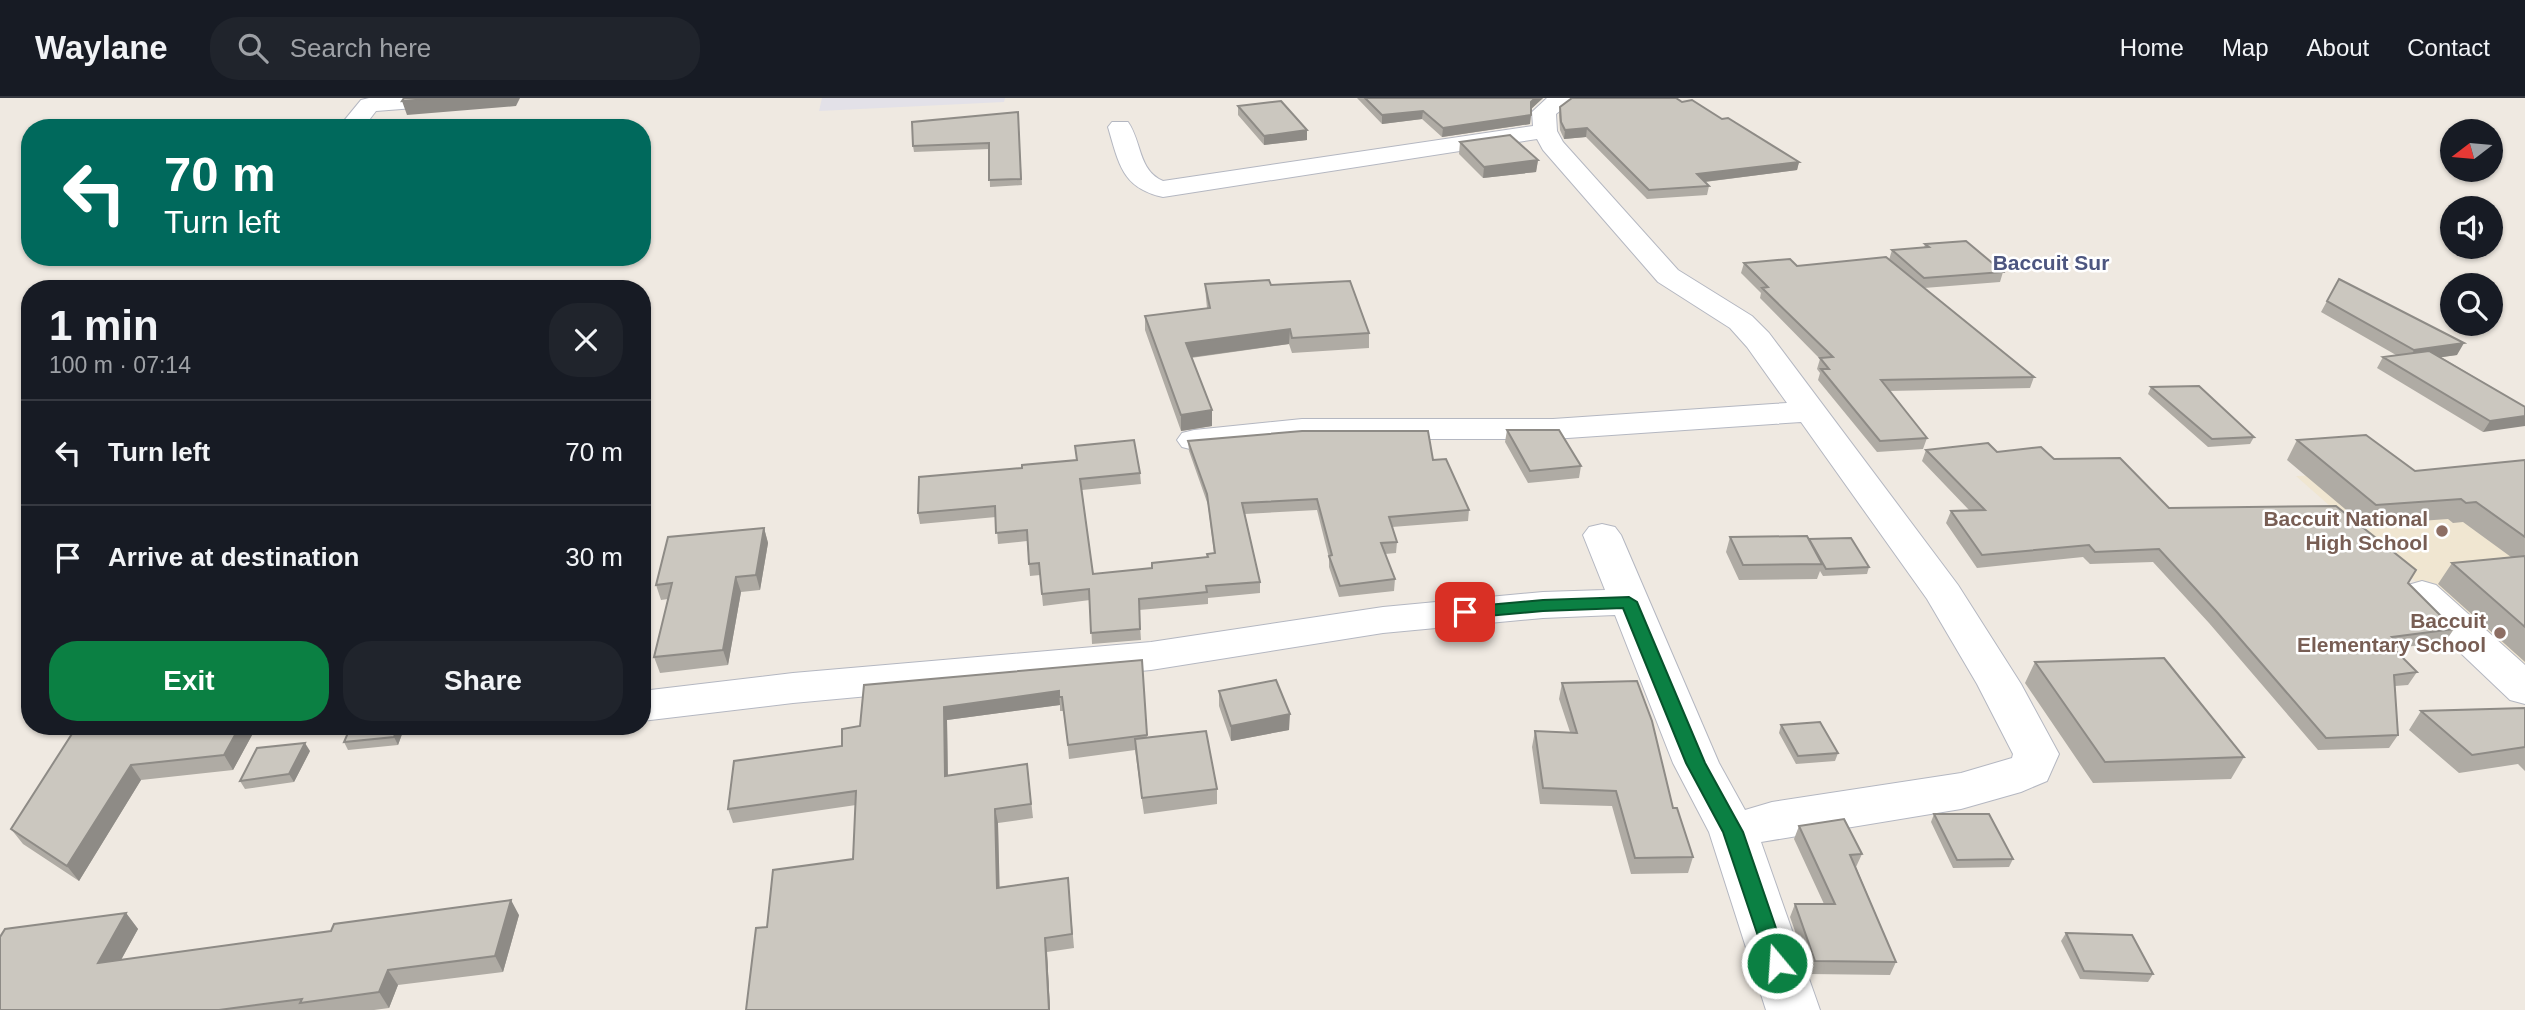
<!DOCTYPE html>
<meta charset="utf-8">
<style>
:root{--surface:#171b24;--page:#20242c;--text:#f1f3f6;--muted:#9ea1a6;--line:#363941;--accent:#0b8043}
body{margin:0;font-family:Helvetica,sans-serif;background:var(--page);color:var(--text);height:100vh;display:flex;flex-direction:column;font-size:26px;white-space:nowrap}
*{box-sizing:border-box;margin:0}
p{font-size:23px;color:var(--muted)}
.icon{flex:none;width:38px;height:38px;fill:none;stroke:currentColor;stroke-width:2;stroke-linecap:round;stroke-linejoin:round}
.map{position:relative;flex:1;overflow:hidden}
.side{position:absolute;left:21px;top:182px;width:630px;height:455px;display:flex;flex-direction:column;background:var(--surface);border-radius:28px;box-shadow:0 2px 5px #0004}
.side>*{flex:none}
.banner{position:absolute;left:21px;top:21px;width:630px;height:147px;border-radius:28px;box-shadow:0 2px 5px #0004;background:#00695c;color:#fff;overflow:hidden}
.needle{width:46px;rotate:254deg}
.fabs{position:absolute;left:2440px;top:21px;display:grid;gap:14px}
.fabs a{display:grid;place-items:center;width:63px;height:63px;border-radius:50%;background:var(--surface);box-shadow:0 2px 5px #0004;font-size:35px}
.pin{position:absolute;display:grid;place-items:center;width:60px;height:60px;color:#fff;margin:-30px;border-radius:14px;box-shadow:0 4px 10px #0006}
.me{position:absolute;width:77px;margin:-38px;rotate:342deg;stroke-linejoin:round;filter:drop-shadow(0 0 5px #0008)}
.turn{display:flex;align-items:center;gap:24px;height:147px;padding:0 28px;font-size:32px}
.turn .icon{width:91px;height:91px;stroke-width:2.5}
.turn b{display:block;font-size:49px;line-height:60px}
.round{display:grid;place-items:center;flex:none;width:74px;height:74px;border-radius:28px;background:var(--page)}
.headline{display:flex;align-items:center;justify-content:space-between;height:119px;padding:0 28px}
h1{font-size:42px;font-weight:800;line-height:52px}
.cta{display:flex;gap:14px;margin-top:auto;padding:14px 28px}
.cta a{flex:1;height:80px;border-radius:28px;background:var(--accent);color:#fff;font-size:28px;font-weight:800;line-height:80px;text-align:center}
.cta a+a{background:var(--page);color:var(--text)}
ul{padding:0;list-style:none}
li{display:flex;align-items:center;gap:21px;height:105px;padding:0 28px;border-top:2px solid var(--line)}
li div{flex:1}
li b{display:block;font-size:26px}
li em{font-style:normal}
header{display:flex;align-items:center;gap:42px;box-sizing:border-box;height:98px;padding:0 35px;background:var(--surface);border-bottom:2px solid var(--line)}
header strong{font-size:33px}
nav{display:flex;gap:38px;margin-inline-start:auto;font-size:24px}
.search{width:490px;height:63px;background:var(--page);display:flex;align-items:center;gap:18px;box-sizing:border-box;padding:0 24px;border-radius:28px;color:var(--muted);font-size:26px}
.map>svg:first-child{display:block}
.industrial{fill:#e3e1e8}
.education{fill:#f0e6d1}
.lines{fill:none;stroke-linecap:round;stroke-linejoin:round}
.minor-casing{stroke:#b4b7c1;stroke-width:2}
.minor{fill:#fff;fill-rule:evenodd}
.wall{fill:#afaba4}
.shaded-wall{fill:#8e8b86}
.building{fill:#cbc7bf;stroke:#8e8b86;stroke-width:2}
.route{fill:#0b8043;stroke:#07532c;stroke-width:2}
.education-dot{fill:#8d6e63;stroke:#fff;stroke-width:2.5}
.labels{text-anchor:middle;stroke-width:5;stroke-linejoin:round;paint-order:stroke}
.far-quarter-label{font-size:21px;font-weight:bold;fill:#4d5680;stroke:#fff}
.education-label{font-size:21px;font-weight:bold;fill:#785e54;stroke:#fff;text-anchor:end}
</style>
<header>
<strong>Waylane</strong>
<div class="search"><svg class="icon" aria-label="search" viewBox="0 0 24 24"><circle cx="10" cy="10" r="6"/><path d="M15 15l6 6"/></svg>Search here</div>
<nav><a>Home</a><a>Map</a><a>About</a><a>Contact</a></nav>
</header>
<div class="map">
<svg width="2525" height="912" viewBox="0 0 2525 912">
<rect width="100%" height="100%" fill="#efe9e1"/>
<path class="industrial" d="M 822,0 L 1005,0 L 1004,4 L 819,13 Z"/>
<path class="education" d="M 2525,371 L 2525,580 L 2296,378 Z"/>
<g class="lines">
<g class="minor-casing">
<path id="minor" d="M 369,0 L 464,0 L 461,5 L 453,7 L 376,13 L 363,30 L 338,30 L 361,2 Z
M 1547,0 L 1577,0 L 1556,16 L 1557,33 L 1563,44 L 1678,172 L 1752,218 L 1769,235 L 1958,487 L 2021,586 L 2059,656 L 2047,683 L 2021,694 L 1961,711 L 1761,744 L 1820,912 L 1766,912 L 1709,734 L 1673,665 L 1615,517 L 1543,520 L 1383,535 L 1151,572 L 793,605 L 642,623 L 642,593 L 793,575 L 1151,544 L 1383,509 L 1543,494 L 1605,492 L 1583,437 L 1589,429 L 1602,426 L 1615,429 L 1621,437 L 1719,665 L 1745,712 L 1772,704 L 1961,675 L 2012,660 L 2013,656 L 1977,586 L 1927,501 L 1801,324 L 1553,341 L 1302,341 L 1194,352 L 1182,349 L 1177,342 L 1182,335 L 1194,332 L 1302,321 L 1553,321 L 1787,305 L 1747,249 L 1730,230 L 1658,184 L 1543,52 L 1537,41 L 1163,99 C 1122,90 1119,66 1108,29 L 1112,24 L 1128,24 C 1142,44 1138,72 1163,83 L 1533,28 L 1532,14 Z
M 2422,483 L 2436,487 L 2525,567 L 2525,606 L 2510,602 L 2408,505 L 2402,496 L 2408,487 Z"/>
</g>
<use href="#minor" class="minor"/>
</g>
<path class="wall" d="M 1357,0 L 1543,0 L 1531,11 L 1530,26 L 1442,39 L 1422,21 L 1382,26 Z
M 1682,4 L 1722,21 L 1799,64 L 1797,72 L 1705,84 L 1709,88 L 1707,97 L 1647,101 L 1586,39 L 1564,41 L 1560,32 L 1559,17 L 1560,9 Z
M 1238,8 L 1307,32 L 1307,42 L 1264,47 L 1238,17 Z
M 1018,14 L 1022,87 L 990,89 L 989,51 L 914,54 L 913,48 Z
M 1460,44 L 1538,62 L 1536,74 L 1483,80 L 1459,56 Z
M 1925,146 L 2003,174 L 2000,184 L 1924,190 L 2034,279 L 2030,290 L 1889,293 L 1927,340 L 1923,351 L 1877,354 L 1818,282 L 1820,275 L 1817,271 L 1820,261 L 1760,200 L 1761,195 L 1741,175 L 1744,165 L 1797,168 L 1889,162 L 1892,152 L 1924,150 Z
M 2339,181 L 2457,257 L 2441,259 L 2525,309 L 2483,334 L 2377,270 L 2383,259 L 2396,257 L 2321,214 Z
M 1205,186 L 1271,187 L 1369,235 L 1369,250 L 1292,255 L 1289,246 L 1191,260 L 1212,312 L 1212,328 L 1181,333 L 1145,232 L 1145,218 L 1207,210 L 1206,200 Z
M 2151,289 L 2254,339 L 2250,346 L 2208,349 L 2148,296 Z
M 1507,332 L 1581,368 L 1579,380 L 1528,385 L 1505,344 Z
M 2297,342 L 2415,373 L 2525,362 L 2525,564 L 2438,486 L 2452,465 L 2511,459 L 2463,424 L 2453,425 L 2448,421 L 2364,427 L 2287,362 Z
M 1188,343 L 1433,362 L 1469,412 L 1468,423 L 1392,429 L 1397,444 L 1396,455 L 1385,456 L 1395,481 L 1394,493 L 1339,499 L 1329,469 L 1329,460 L 1317,412 L 1245,416 L 1260,484 L 1260,495 L 1208,500 L 1208,506 L 1139,512 L 1141,542 L 1092,546 L 1090,502 L 1043,508 L 1040,477 L 1030,478 L 1027,443 L 998,446 L 996,419 L 920,426 L 918,415 L 1022,370 L 1140,375 L 1141,386 L 1082,392 L 1093,476 L 1152,470 L 1207,459 L 1214,455 L 1208,407 L 1189,353 Z
M 1926,352 L 1997,354 L 2054,361 L 2169,410 L 2408,485 L 2454,531 L 2445,544 L 2397,550 L 2396,553 L 2417,574 L 2408,587 L 2395,588 L 2398,637 L 2389,650 L 2318,652 L 2209,525 L 2153,464 L 2090,466 L 2083,459 L 1977,470 L 1946,425 L 1951,413 L 1969,412 L 1922,363 Z
M 764,430 L 768,445 L 760,492 L 741,494 L 728,567 L 660,575 L 654,559 L 668,501 L 661,502 L 656,487 Z
M 1730,439 L 1809,441 L 1869,469 L 1867,476 L 1823,478 L 1820,473 L 1817,481 L 1739,482 L 1726,454 Z
M 1142,562 L 1147,640 L 1217,691 L 1217,706 L 1144,716 L 1135,652 L 1069,661 L 1064,613 L 1060,613 L 1060,607 L 947,622 L 948,678 L 1027,666 L 1033,720 L 998,725 L 999,789 L 1068,780 L 1074,850 L 1047,854 L 1050,912 L 746,912 L 767,829 L 853,761 L 856,707 L 733,725 L 728,711 L 842,648 L 860,628 Z
M 2035,564 L 2244,659 L 2231,681 L 2093,685 L 2025,585 Z
M 1562,585 L 1673,710 L 1693,759 L 1688,775 L 1631,776 L 1612,708 L 1540,706 L 1532,649 L 1535,633 L 1570,634 L 1559,601 Z
M 1219,593 L 1289,632 L 1231,643 L 1219,608 Z
M 2525,610 L 2525,673 L 2518,666 L 2459,675 L 2409,632 L 2421,613 Z
M 1781,627 L 1838,655 L 1835,663 L 1796,666 L 1779,635 Z
M 77,628 L 257,628 L 233,672 L 141,682 L 79,783 L 23,746 L 11,731 Z
M 351,628 L 405,628 L 398,647 L 348,652 L 344,644 Z
M 310,653 L 294,684 L 245,691 L 240,683 Z
M 1934,716 L 2013,761 L 2009,769 L 1953,770 L 1931,724 Z
M 1799,728 L 1862,756 L 1856,769 L 1896,864 L 1890,877 L 1810,876 L 1790,819 L 1795,806 L 1824,806 L 1794,741 Z
M 126,815 L 138,831 L 121,862 L 519,817 L 503,874 L 398,887 L 389,910 L 374,912 L 0,912 Z
M 2066,835 L 2153,876 L 2148,884 L 2080,881 L 2061,843 Z"/>
<path class="shaded-wall" d="M 442,0 L 520,0 L 516,8 L 407,17 L 402,3 Z
M 1535,0 L 1543,0 L 1530,12 L 1531,4 Z
M 1423,13 L 1422,21 L 1382,26 L 1382,17 Z
M 1531,17 L 1530,26 L 1442,39 L 1443,30 Z
M 1587,30 L 1586,39 L 1564,41 L 1565,32 Z
M 1307,32 L 1307,42 L 1264,47 L 1264,38 Z
M 1538,62 L 1536,74 L 1483,80 L 1484,69 Z
M 1799,64 L 1797,72 L 1695,85 L 1697,76 Z
M 1290,231 L 1289,246 L 1186,260 L 1186,245 Z
M 2464,245 L 2457,257 L 2408,264 L 2414,252 Z
M 1212,312 L 1212,328 L 1181,333 L 1181,317 Z
M 2525,318 L 2525,328 L 2483,334 L 2490,323 Z
M 764,430 L 768,445 L 760,492 L 756,477 Z
M 736,479 L 741,494 L 728,567 L 723,552 Z
M 1059,593 L 1060,607 L 947,622 L 948,692 L 945,678 L 944,609 Z
M 1290,616 L 1289,632 L 1231,643 L 1231,628 Z
M 240,628 L 257,628 L 233,672 L 224,657 Z
M 398,628 L 405,628 L 398,647 L 394,639 Z
M 305,645 L 310,653 L 294,684 L 289,676 Z
M 131,667 L 141,682 L 79,783 L 67,768 Z
M 995,711 L 998,725 L 1000,803 L 997,790 Z
M 511,802 L 519,817 L 503,874 L 495,858 Z
M 126,815 L 138,831 L 111,880 L 98,865 Z
M 1045,840 L 1047,854 L 1050,912 L 1049,912 Z
M 388,872 L 398,887 L 389,910 L 379,894 Z"/>
<path class="building" d="M 404,0 L 442,0 L 402,3 Z
M 1365,0 L 1535,0 L 1531,4 L 1531,17 L 1443,30 L 1423,13 L 1382,17 Z
M 1572,0 L 1676,0 L 1682,4 L 1692,2 L 1722,21 L 1728,20 L 1799,64 L 1697,76 L 1709,88 L 1649,92 L 1587,30 L 1565,32 L 1561,24 L 1560,9 Z
M 1281,3 L 1307,32 L 1264,38 L 1238,8 Z
M 1018,14 L 1021,81 L 989,82 L 989,45 L 913,48 L 912,24 Z
M 1510,37 L 1538,62 L 1484,69 L 1460,44 Z
M 1966,143 L 2003,174 L 1924,180 L 1892,152 L 1929,149 L 1925,146 Z
M 1886,159 L 2034,279 L 1881,282 L 1927,340 L 1880,343 L 1821,271 L 1829,271 L 1820,260 L 1833,259 L 1762,190 L 1768,189 L 1744,165 L 1790,161 L 1797,168 Z
M 2339,181 L 2464,245 L 2414,252 L 2327,203 Z
M 1269,182 L 1271,187 L 1350,183 L 1369,235 L 1292,240 L 1290,231 L 1186,245 L 1212,312 L 1181,317 L 1145,218 L 1210,210 L 1205,186 Z
M 2429,253 L 2525,309 L 2525,318 L 2490,323 L 2383,259 Z
M 2199,288 L 2254,339 L 2212,341 L 2151,289 Z
M 1507,332 L 1559,332 L 1581,368 L 1530,373 Z
M 1302,333 L 1428,333 L 1433,362 L 1446,361 L 1469,412 L 1389,419 L 1397,444 L 1381,445 L 1395,481 L 1340,488 L 1329,458 L 1332,457 L 1317,401 L 1242,405 L 1260,484 L 1206,488 L 1207,494 L 1139,501 L 1140,531 L 1091,535 L 1089,491 L 1042,496 L 1039,465 L 1029,466 L 1027,432 L 996,435 L 995,408 L 918,415 L 919,379 L 1022,370 L 1022,367 L 1077,362 L 1075,348 L 1134,342 L 1140,375 L 1080,381 L 1093,476 L 1152,470 L 1152,465 L 1208,459 L 1207,456 L 1215,455 L 1207,396 L 1188,343 Z
M 2366,337 L 2415,373 L 2525,362 L 2525,439 L 2476,404 L 2466,405 L 2461,401 L 2376,407 L 2297,342 Z
M 1988,345 L 1997,354 L 2041,349 L 2054,361 L 2120,360 L 2169,410 L 2336,408 L 2416,472 L 2408,485 L 2454,531 L 2392,539 L 2400,546 L 2390,547 L 2417,574 L 2394,577 L 2398,637 L 2326,640 L 2216,513 L 2159,451 L 2095,454 L 2089,447 L 1982,457 L 1951,413 L 1985,412 L 1926,352 Z
M 764,430 L 756,477 L 736,479 L 723,552 L 654,559 L 672,485 L 656,487 L 668,439 Z
M 1807,438 L 1822,466 L 1743,467 L 1730,439 Z
M 1851,440 L 1869,469 L 1826,471 L 1809,441 Z
M 2525,458 L 2525,529 L 2452,465 Z
M 2164,560 L 2244,659 L 2105,664 L 2035,564 Z
M 1142,562 L 1147,637 L 1068,647 L 1062,599 L 1059,599 L 1059,593 L 944,609 L 945,678 L 1027,666 L 1031,706 L 995,711 L 997,790 L 1068,780 L 1072,836 L 1045,840 L 1049,912 L 746,912 L 756,830 L 767,829 L 773,772 L 853,761 L 856,693 L 728,711 L 734,663 L 842,648 L 842,631 L 860,628 L 864,587 Z
M 1276,582 L 1290,616 L 1231,628 L 1219,593 Z
M 1637,583 L 1652,623 L 1673,710 L 1677,710 L 1693,759 L 1635,760 L 1616,693 L 1543,690 L 1535,633 L 1577,635 L 1562,585 Z
M 2525,610 L 2525,649 L 2472,657 L 2421,613 Z
M 1820,624 L 1838,655 L 1798,658 L 1781,627 Z
M 77,628 L 240,628 L 224,657 L 131,667 L 67,768 L 11,731 Z
M 351,628 L 398,628 L 394,639 L 344,644 Z
M 1206,633 L 1217,691 L 1142,700 L 1135,641 Z
M 305,645 L 289,676 L 240,683 L 257,650 Z
M 1934,716 L 1989,716 L 2013,761 L 1957,762 Z
M 1844,721 L 1862,756 L 1850,757 L 1896,864 L 1815,863 L 1795,806 L 1835,806 L 1799,728 Z
M 511,802 L 495,858 L 388,872 L 379,894 L 300,905 L 302,901 L 219,912 L 0,912 L 0,839 L 5,831 L 126,815 L 98,865 L 331,833 L 334,826 Z
M 2066,835 L 2132,837 L 2153,876 L 2084,873 Z"/>
<path class="route" d="M 1629,499 L 1637,504 L 1705,665 L 1743,734 L 1788,865 L 1785,872 L 1777,875 L 1770,872 L 1767,865 L 1723,734 L 1686,665 L 1623,510 L 1543,513 L 1465,520 L 1457,514 L 1465,509 L 1543,502 Z"/>
<g class="education-dot">
<circle cx="2442" cy="433" r="7"/>
<circle cx="2500" cy="535" r="7"/>
</g>
<g class="labels">
<g class="far-quarter-label">
<text x="2051" y="172">Baccuit Sur</text>
</g>
<g class="education-label">
<text x="2428" y="428">Baccuit National<tspan x="2428" dy="24">High School</tspan></text>
<text x="2486" y="530">Baccuit<tspan x="2486" dy="24">Elementary School</tspan></text>
</g>
</g>
</svg>
<div class="fabs">
<a><svg class="needle" viewBox="-14 -14 28 28"><path d="M0-13l5 13h-10z" fill="#e53935"/><path d="M0 13l5-13h-10z" fill="#9ea1a6"/></svg></a>
<a><svg class="icon" aria-label="sound" viewBox="0 0 24 24"><path d="M4 9h4l5-4v14l-5-4H4zM17 9q2 3 0 6"/></svg></a>
<a><svg class="icon" aria-label="search" viewBox="0 0 24 24"><circle cx="10" cy="10" r="6"/><path d="M15 15l6 6"/></svg></a>
</div>
<div class="pin" style="left:1465px;top:514px;background:#d93025"><svg class="icon" aria-label="arrive" viewBox="0 0 24 24"><path d="M6 21V4h12l-3 4 3 4H6"/></svg></div>
<svg class="me" style="left:1777px;top:865px" viewBox="-20 -20 40 40"><circle r="17" fill="#0b8043" stroke="#fff" stroke-width="3"/><path d="M0-11L8 9 0 5-8 9z" fill="#fff"/></svg>
<div class="banner">
<div class="turn"><svg class="icon" aria-label="left" viewBox="0 0 24 24"><path d="M17 20v-9H6M10 6l-5 5 5 5"/></svg><div><b>70 m</b>Turn left</div></div>
</div>
<section class="side">
<div class="headline"><div><h1>1 min</h1><p>100 m · 07:14</p></div><a class="round"><svg class="icon" aria-label="close" viewBox="0 0 24 24"><path d="M6 6l12 12M18 6L6 18"/></svg></a></div>
<ul>
<li><svg class="icon" aria-label="left" viewBox="0 0 24 24"><path d="M17 20v-9H6M10 6l-5 5 5 5"/></svg><div><b>Turn left</b></div><em>70 m</em></li>
<li><svg class="icon" aria-label="arrive" viewBox="0 0 24 24"><path d="M6 21V4h12l-3 4 3 4H6"/></svg><div><b>Arrive at destination</b></div><em>30 m</em></li>
</ul>
<div class="cta"><a>Exit</a><a>Share</a></div>
</section>
</div>
